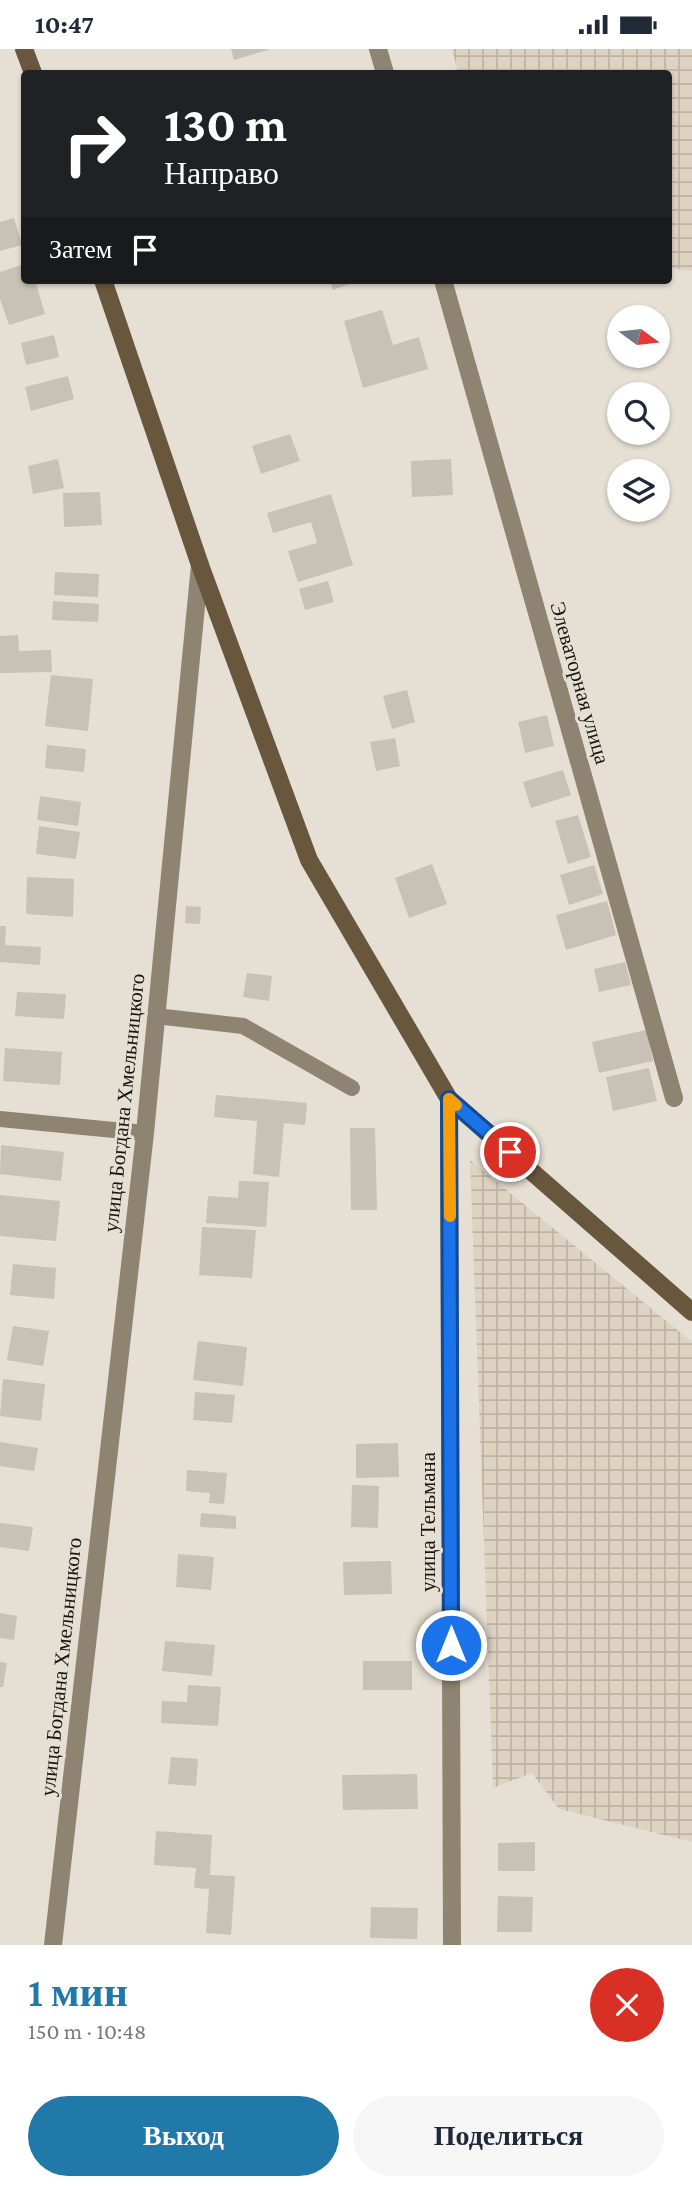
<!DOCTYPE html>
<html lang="ru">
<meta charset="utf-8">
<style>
:root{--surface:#fff;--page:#f6f6f7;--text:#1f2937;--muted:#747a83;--accent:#2079a8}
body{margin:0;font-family:"Crimson Pro",serif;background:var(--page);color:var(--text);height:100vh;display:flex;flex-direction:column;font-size:26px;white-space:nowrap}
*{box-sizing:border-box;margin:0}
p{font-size:23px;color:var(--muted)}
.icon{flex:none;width:38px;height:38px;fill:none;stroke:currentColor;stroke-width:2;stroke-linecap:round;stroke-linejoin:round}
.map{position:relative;height:1896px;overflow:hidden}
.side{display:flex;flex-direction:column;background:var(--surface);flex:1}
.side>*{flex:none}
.banner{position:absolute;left:21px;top:21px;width:651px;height:214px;border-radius:7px;box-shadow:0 2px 5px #0004;background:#202124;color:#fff;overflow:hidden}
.needle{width:46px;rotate:105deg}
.buttons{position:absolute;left:607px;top:256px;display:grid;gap:14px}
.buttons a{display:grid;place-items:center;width:63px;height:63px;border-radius:50%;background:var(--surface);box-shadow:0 2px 5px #0004;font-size:35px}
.pin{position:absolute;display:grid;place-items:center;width:60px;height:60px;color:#fff;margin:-30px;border:4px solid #fff;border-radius:50%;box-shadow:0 2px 7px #0007}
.me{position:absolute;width:77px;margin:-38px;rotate:0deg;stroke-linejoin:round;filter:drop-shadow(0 0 5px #0008)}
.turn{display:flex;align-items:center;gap:24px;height:147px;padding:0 28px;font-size:32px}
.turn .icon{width:91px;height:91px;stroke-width:2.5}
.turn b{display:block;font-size:49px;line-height:60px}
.then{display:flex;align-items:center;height:66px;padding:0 28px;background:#0003;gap:14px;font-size:26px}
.round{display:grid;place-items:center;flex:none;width:74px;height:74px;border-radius:37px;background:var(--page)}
.headline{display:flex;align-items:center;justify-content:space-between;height:119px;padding:0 28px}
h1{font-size:42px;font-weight:600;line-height:52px;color:var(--accent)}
.cta{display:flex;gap:14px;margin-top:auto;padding:14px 28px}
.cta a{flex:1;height:80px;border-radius:42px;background:var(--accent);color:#fff;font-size:28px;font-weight:600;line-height:80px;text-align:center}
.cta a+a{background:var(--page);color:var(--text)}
.status{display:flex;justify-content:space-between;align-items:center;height:49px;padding:0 35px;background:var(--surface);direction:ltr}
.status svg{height:19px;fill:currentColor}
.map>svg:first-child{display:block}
.industrial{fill:url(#industrial-grid)}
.building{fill:#c7c1b6}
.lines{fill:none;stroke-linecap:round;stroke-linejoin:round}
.lane{stroke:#8f8371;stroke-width:16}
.street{stroke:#8f8371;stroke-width:18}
.secondary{stroke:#68573d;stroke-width:18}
.route-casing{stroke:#114b97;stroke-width:18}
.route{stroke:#1a73e8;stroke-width:12}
.slow{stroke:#f59e0b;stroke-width:12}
.labels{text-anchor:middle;stroke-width:6;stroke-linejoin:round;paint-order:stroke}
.street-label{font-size:21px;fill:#171511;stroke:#e6dfd4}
</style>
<div class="status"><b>10:47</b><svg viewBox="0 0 49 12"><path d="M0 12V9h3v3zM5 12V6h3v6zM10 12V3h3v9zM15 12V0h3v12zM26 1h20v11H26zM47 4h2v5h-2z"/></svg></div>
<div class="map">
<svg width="692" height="1896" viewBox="0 0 692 1896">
<defs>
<pattern id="industrial-grid" width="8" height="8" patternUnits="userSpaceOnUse" patternTransform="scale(1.75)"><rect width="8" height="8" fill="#ded3c1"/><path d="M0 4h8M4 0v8" fill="none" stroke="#beb4a5"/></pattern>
</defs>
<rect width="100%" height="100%" fill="#e6dfd4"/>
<path class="industrial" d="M 452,0 L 692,0 L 692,222 L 669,219 L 668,24 L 458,24 Z
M 470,1111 L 692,1293 L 692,1793 L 559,1760 L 532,1724 L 493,1739 Z"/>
<path class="building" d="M 231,0 L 268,0 L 268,1 L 234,11 Z
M 14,169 L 22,196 L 0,202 L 0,173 Z
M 24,215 L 24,231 L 35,231 L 45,265 L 9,276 L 0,250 L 0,223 Z
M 329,231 L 360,231 L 333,241 Z
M 382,261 L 393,296 L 419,288 L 428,320 L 363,339 L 344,272 Z
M 54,286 L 59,308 L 26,316 L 21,294 Z
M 68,327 L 74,350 L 31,362 L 25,338 Z
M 290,385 L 300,412 L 261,425 L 252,397 Z
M 58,410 L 64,439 L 33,445 L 28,417 Z
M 451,410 L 453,446 L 412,448 L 411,412 Z
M 100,443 L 102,476 L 64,478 L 63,444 Z
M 331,445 L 353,516 L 298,533 L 288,502 L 317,494 L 311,473 L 273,484 L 267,464 Z
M 55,523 L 99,525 L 98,548 L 54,546 Z
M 328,532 L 334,553 L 305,561 L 299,540 Z
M 53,552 L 99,555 L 98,573 L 52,571 Z
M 18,586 L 19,602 L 51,601 L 52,623 L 0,624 L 0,587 Z
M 51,626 L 93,630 L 88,682 L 45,677 Z
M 407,641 L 415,673 L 392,680 L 383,647 Z
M 547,666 L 554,697 L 525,704 L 518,673 Z
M 395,689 L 400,717 L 376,722 L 370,693 Z
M 47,696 L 86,700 L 84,723 L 45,719 Z
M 563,721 L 571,746 L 531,759 L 523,733 Z
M 40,747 L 81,753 L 78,777 L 37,771 Z
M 578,766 L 591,808 L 568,815 L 555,772 Z
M 39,777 L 80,783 L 76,810 L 36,805 Z
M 432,815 L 447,855 L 409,869 L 395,829 Z
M 594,816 L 603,845 L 569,856 L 560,826 Z
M 27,828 L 74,830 L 73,868 L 26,865 Z
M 607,852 L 616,886 L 566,901 L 556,866 Z
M 186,857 L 201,858 L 200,875 L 185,874 Z
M 0,877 L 6,877 L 5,896 L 41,898 L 40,916 L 0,913 Z
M 625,913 L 631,936 L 599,943 L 594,920 Z
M 247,924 L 272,927 L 269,952 L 243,948 Z
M 17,943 L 66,945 L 64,970 L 15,967 Z
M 646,981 L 653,1012 L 599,1024 L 592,993 Z
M 5,999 L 62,1003 L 60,1036 L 3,1032 Z
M 649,1019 L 657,1052 L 613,1062 L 606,1028 Z
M 216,1046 L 307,1054 L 305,1076 L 284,1074 L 279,1128 L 253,1125 L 257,1072 L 214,1068 Z
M 350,1079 L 375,1079 L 377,1161 L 351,1161 Z
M 1,1096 L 64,1103 L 61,1132 L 0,1125 Z
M 239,1132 L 269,1133 L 266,1178 L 206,1174 L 208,1147 L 238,1149 Z
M 0,1146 L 60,1152 L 56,1192 L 0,1187 Z
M 202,1178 L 256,1181 L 252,1229 L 199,1226 Z
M 13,1215 L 56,1219 L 54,1250 L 10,1246 Z
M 13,1277 L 49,1282 L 43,1317 L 7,1311 Z
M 198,1292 L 247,1298 L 243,1337 L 193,1331 Z
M 3,1330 L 45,1335 L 41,1372 L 0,1367 Z
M 195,1343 L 235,1346 L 232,1374 L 193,1371 Z
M 0,1393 L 38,1399 L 34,1422 L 0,1417 Z
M 398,1394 L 399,1428 L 356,1429 L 356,1395 Z
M 187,1421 L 227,1424 L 224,1455 L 209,1454 L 210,1444 L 186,1442 Z
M 352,1436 L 379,1437 L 378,1479 L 351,1478 Z
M 201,1464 L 236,1467 L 236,1480 L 200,1478 Z
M 0,1474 L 33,1478 L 29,1502 L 0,1498 Z
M 178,1505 L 214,1508 L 211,1541 L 176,1538 Z
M 391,1512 L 392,1545 L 344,1546 L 343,1513 Z
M 0,1564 L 17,1567 L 14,1591 L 0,1589 Z
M 165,1592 L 215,1596 L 212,1627 L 162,1622 Z
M 363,1612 L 412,1612 L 412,1641 L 363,1641 Z
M 0,1613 L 7,1614 L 3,1638 L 0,1638 Z
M 188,1636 L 221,1638 L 218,1677 L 161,1674 L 162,1652 L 187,1653 Z
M 171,1708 L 198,1710 L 196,1737 L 168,1735 Z
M 417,1725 L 418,1760 L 343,1761 L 342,1726 Z
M 156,1782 L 212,1786 L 210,1826 L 235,1827 L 231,1886 L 206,1884 L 209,1840 L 194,1839 L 196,1819 L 154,1816 Z
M 535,1793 L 535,1822 L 498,1822 L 498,1794 Z
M 498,1847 L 533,1848 L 532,1883 L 497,1883 Z
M 371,1858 L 418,1859 L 417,1890 L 370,1889 Z"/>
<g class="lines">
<path class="lane" d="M 156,967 L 243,977 L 352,1039
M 0,1070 L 145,1084"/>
<path class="street" d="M 378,0 L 385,24
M 443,231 L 674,1049
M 449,1050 L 452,1896
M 53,1896 L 145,1084 L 200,516"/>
<path class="secondary" d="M 24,0 L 33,24
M 103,231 L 200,516 L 309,811 L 449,1050 L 692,1263"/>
</g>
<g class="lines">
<g class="route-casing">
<path id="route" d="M 451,1596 L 449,1050 L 510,1103"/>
</g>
<use href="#route" class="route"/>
<path class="slow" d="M 450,1167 L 449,1050 L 456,1056"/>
</g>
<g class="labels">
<g class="street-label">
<text transform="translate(580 634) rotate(74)" y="7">Элеваторная улица</text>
<text transform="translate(124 1054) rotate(-84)" y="7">улица Богдана Хмельницкого</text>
<text transform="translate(428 1473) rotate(-90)" y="7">улица Тельмана</text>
<text transform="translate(61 1618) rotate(-84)" y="7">улица Богдана Хмельницкого</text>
</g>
</g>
</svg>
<div class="buttons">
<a><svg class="needle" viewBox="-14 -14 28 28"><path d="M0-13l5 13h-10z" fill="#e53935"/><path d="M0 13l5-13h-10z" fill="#747a83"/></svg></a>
<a><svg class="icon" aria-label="search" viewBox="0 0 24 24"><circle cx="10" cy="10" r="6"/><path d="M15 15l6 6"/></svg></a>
<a><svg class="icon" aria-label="layers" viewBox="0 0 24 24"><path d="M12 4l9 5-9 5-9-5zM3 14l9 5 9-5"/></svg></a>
</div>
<div class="pin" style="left:510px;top:1103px;background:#d93025"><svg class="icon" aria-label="arrive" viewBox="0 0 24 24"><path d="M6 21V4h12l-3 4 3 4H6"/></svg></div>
<svg class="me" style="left:451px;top:1596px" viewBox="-20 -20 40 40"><circle r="17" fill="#1a73e8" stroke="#fff" stroke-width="3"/><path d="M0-11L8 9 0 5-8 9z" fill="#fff"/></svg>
<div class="banner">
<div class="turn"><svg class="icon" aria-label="right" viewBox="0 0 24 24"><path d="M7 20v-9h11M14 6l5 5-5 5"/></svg><div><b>130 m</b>Направо</div></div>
<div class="then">Затем<svg class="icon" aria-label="arrive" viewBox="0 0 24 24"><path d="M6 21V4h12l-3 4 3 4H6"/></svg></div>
</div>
</div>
<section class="side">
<div class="headline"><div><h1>1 мин</h1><p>150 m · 10:48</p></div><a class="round" style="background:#d93025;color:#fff"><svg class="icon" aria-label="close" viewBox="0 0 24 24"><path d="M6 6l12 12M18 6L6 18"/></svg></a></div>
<div class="cta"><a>Выход</a><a>Поделиться</a></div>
</section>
